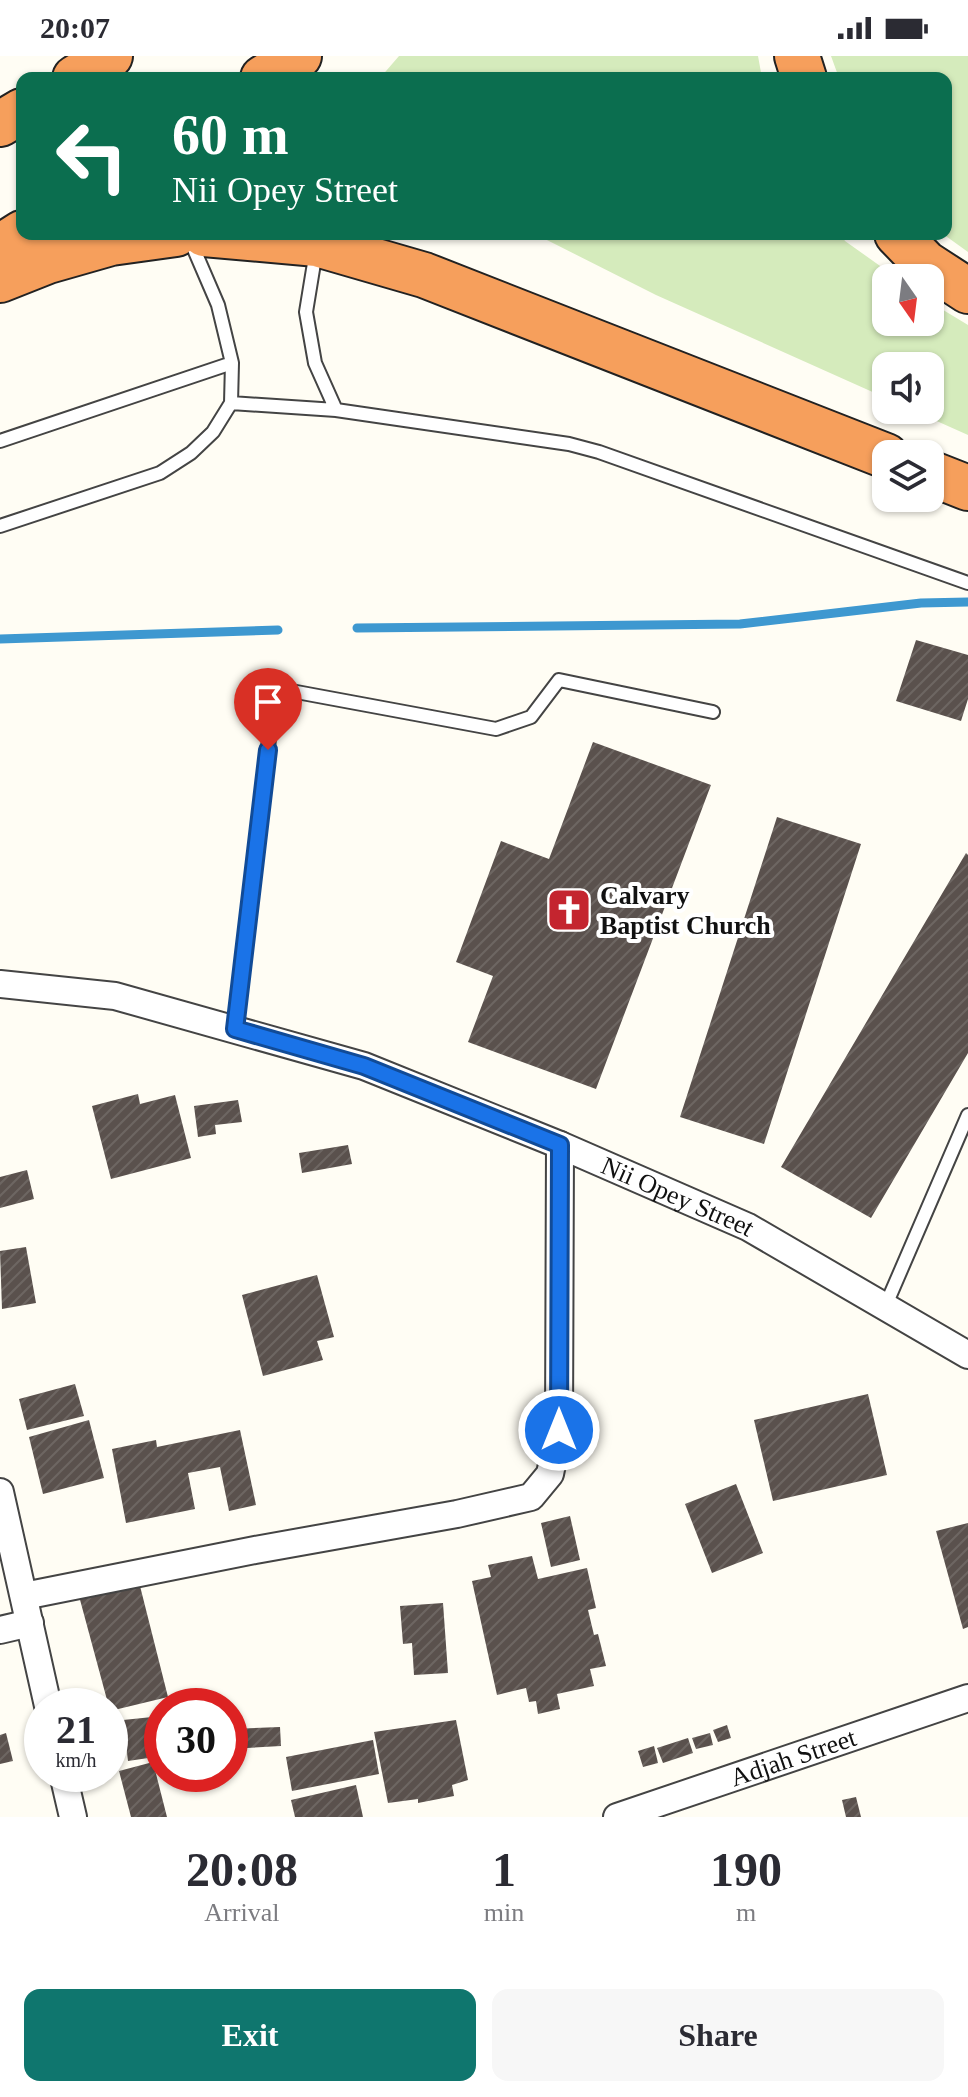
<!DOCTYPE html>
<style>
:root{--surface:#fff;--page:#f7f7f7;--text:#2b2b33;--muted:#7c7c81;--accent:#0f766e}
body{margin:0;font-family:Georgia,serif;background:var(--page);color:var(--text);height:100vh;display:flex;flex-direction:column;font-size:30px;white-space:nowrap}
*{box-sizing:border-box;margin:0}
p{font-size:26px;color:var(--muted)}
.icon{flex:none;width:44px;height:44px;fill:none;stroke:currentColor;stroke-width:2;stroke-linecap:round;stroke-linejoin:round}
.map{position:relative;height:1761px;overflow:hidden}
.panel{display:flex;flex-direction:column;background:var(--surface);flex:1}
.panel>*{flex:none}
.top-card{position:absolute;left:16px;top:16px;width:936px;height:168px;border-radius:16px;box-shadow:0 2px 6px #0004;background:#0b6e4f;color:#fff;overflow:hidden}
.needle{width:52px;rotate:166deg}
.tools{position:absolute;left:872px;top:208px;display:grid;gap:16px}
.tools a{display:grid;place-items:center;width:72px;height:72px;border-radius:16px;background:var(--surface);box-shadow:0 2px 6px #0004;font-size:40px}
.speed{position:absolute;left:24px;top:1632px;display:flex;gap:16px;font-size:40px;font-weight:700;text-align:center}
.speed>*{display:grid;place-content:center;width:104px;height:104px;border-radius:50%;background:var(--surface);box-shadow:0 2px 6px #0004;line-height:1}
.speed small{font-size:20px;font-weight:400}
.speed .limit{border:12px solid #d22;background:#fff;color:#111}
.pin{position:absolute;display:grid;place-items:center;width:68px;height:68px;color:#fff;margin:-82px -34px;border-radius:50% 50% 50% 0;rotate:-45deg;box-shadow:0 0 8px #0007}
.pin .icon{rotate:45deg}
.me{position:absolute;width:88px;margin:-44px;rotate:0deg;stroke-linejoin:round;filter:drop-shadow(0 0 6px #0008)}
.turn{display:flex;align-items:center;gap:28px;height:168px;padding:0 24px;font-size:36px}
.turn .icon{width:104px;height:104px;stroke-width:2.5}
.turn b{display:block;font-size:56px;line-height:68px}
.eta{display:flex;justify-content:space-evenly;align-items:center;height:136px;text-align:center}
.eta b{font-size:48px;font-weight:700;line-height:56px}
.action{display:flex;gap:16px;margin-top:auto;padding:16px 24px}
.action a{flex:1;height:92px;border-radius:16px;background:var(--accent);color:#fff;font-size:32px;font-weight:700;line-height:92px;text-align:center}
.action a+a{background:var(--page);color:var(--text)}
.status{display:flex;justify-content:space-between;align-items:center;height:56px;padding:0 40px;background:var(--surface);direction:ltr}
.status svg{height:22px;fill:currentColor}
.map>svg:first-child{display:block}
.grass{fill:#d5ebbc}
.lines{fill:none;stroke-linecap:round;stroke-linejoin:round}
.stream{stroke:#3e98d0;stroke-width:9}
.building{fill:url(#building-hatch)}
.service-casing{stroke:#444;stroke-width:16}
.minor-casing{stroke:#444;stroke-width:30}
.motorway-casing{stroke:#222;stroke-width:48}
.service{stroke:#fff;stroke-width:12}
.minor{stroke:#fff;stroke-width:26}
.motorway{stroke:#f69f5c;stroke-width:44}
.route-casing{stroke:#114b97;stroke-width:20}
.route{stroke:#1a73e8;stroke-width:14}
.labels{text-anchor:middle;stroke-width:8;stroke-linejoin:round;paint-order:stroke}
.poi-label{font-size:26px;font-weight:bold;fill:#111;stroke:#fff;text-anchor:start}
.street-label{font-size:26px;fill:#111;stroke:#fff}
</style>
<div class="status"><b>20:07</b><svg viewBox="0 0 49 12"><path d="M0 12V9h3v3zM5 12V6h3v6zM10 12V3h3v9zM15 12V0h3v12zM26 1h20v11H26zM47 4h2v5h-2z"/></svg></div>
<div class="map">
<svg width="968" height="1761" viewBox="0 0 968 1761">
<defs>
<pattern id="building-hatch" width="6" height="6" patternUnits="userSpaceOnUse" patternTransform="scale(2)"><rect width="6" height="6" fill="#5a514d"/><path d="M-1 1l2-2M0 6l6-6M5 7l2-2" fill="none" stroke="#6d6662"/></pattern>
</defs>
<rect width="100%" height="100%" fill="#fffdf4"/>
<path class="grass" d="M 399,0 L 758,0 L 762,22 L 380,22 Z
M 831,0 L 968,0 L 968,196 L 943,178 L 946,178 L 946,22 L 839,22 Z
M 535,178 L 841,178 L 845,185 L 897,222 L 886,222 L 886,266 L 930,266 L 930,246 L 968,269 L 968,379 L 912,354 L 930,354 L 930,310 L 886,310 L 886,342 L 656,239 Z"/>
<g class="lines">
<path class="stream" d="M 357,572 L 740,568 L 921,547 L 968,546
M 0,583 L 278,574"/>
</g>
<path class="building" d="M 916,584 L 968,599 L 968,643 L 961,665 L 896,645 Z
M 593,686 L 711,729 L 596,1033 L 468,986 L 493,920 L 456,906 L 501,785 L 549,803 Z
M 777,761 L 861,788 L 764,1088 L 680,1061 Z
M 966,797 L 968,799 L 968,997 L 871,1162 L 781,1111 Z
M 138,1038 L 140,1048 L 175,1039 L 191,1102 L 111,1123 L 92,1050 Z
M 238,1044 L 242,1066 L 215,1069 L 216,1078 L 198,1081 L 194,1050 Z
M 348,1089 L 352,1108 L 302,1117 L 299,1097 Z
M 27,1114 L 34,1143 L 0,1152 L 0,1121 Z
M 26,1191 L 36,1247 L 2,1253 L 0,1195 Z
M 317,1219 L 334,1281 L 317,1285 L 323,1304 L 263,1320 L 242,1239 Z
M 75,1328 L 84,1360 L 27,1374 L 19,1343 Z
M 868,1338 L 887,1419 L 773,1445 L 754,1364 Z
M 89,1364 L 104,1422 L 43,1438 L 29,1381 Z
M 240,1374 L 256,1449 L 229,1455 L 220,1411 L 188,1417 L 195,1453 L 126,1467 L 112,1393 L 156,1384 L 157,1391 Z
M 736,1428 L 763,1497 L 712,1517 L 685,1448 Z
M 570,1460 L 580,1504 L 551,1511 L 541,1467 Z
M 968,1467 L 968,1571 L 963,1573 L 936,1475 Z
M 532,1500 L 538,1523 L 587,1512 L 596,1552 L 588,1554 L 594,1579 L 598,1578 L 606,1610 L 590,1613 L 594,1630 L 557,1638 L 560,1653 L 538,1658 L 536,1645 L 529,1646 L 526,1632 L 497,1639 L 472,1525 L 491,1521 L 488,1509 Z
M 139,1526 L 168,1641 L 110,1655 L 79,1540 Z
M 443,1547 L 448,1617 L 414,1619 L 412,1587 L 403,1588 L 400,1550 Z
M 162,1660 L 162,1700 L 128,1705 L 123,1664 Z
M 456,1664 L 468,1724 L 452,1729 L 454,1740 L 418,1747 L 418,1743 L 388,1747 L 374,1676 Z
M 727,1669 L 731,1682 L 718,1686 L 713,1674 Z
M 280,1671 L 281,1690 L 230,1693 L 230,1673 Z
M 6,1677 L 13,1705 L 0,1708 L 0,1679 Z
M 710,1677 L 713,1689 L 696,1693 L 692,1682 Z
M 688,1682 L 693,1697 L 663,1707 L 657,1692 Z
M 373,1684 L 379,1718 L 292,1735 L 286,1701 Z
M 654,1690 L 658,1707 L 643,1711 L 638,1695 Z
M 153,1706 L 167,1761 L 131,1761 L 119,1715 Z
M 356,1729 L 363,1761 L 295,1761 L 291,1744 Z
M 856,1741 L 861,1761 L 846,1761 L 842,1744 Z"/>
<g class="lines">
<g class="service-casing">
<path id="service" d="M 316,195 L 306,256 L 315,307 L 336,354
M 231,347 L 336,354 L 569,388 L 599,396 L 968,527
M 0,385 L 232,307
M 0,470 L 160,417 L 191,397 L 213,376 L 231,347 L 232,307 L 218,249 L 190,184
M 235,973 L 275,632 L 496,673 L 531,661 L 559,624 L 713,656
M 885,1251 L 968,1059"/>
</g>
<g class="minor-casing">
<g id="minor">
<path id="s1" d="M 0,928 L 115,940 L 364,1010 L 560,1089 L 748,1171 L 968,1299"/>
<path d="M 0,1436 L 48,1650"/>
<path d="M 24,1540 L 255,1494 L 457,1458 L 531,1441 L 550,1418 L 559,1374 L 560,1089"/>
<path d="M 0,1574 L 30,1567"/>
<path d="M 63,1718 L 73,1761"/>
<path id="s2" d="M 617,1761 L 968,1642"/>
</g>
</g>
<g class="motorway-casing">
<path id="motorway" d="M 797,0 L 804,22
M 75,22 L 110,0
M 263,22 L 299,0
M 0,68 L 22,55
M 204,178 L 317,188 L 424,219 L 886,400
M 897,178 L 925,207 L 968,235
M 0,191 L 22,177
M 0,224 L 48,205 L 111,187 L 176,178
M 930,417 L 968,432"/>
</g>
<use href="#service" class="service"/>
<use href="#minor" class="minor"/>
<use href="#motorway" class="motorway"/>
</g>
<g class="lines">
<g class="route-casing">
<path id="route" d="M 268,694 L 235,973 L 364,1010 L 560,1089 L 559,1374"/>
</g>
<use href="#route" class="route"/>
</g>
<defs>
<g id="church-square" transform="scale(2.3)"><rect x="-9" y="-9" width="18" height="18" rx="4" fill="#c4252f" stroke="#fff"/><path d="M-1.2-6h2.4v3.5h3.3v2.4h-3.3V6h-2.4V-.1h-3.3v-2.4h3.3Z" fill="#fff"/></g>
</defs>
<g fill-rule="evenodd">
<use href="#church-square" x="569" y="854"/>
</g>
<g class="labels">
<g class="poi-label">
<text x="600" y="848">Calvary<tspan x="600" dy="30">Baptist Church</tspan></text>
</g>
<g class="street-label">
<text dy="9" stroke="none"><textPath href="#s1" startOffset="714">Nii Opey Street</textPath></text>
<text dy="9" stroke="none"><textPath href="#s2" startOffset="186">Adjah Street</textPath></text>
</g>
</g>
</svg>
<div class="tools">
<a><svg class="needle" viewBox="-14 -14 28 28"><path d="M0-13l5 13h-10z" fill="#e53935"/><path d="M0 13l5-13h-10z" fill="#7c7c81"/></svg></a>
<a><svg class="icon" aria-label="sound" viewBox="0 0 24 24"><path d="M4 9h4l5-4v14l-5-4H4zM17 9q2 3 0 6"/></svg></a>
<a><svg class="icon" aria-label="layers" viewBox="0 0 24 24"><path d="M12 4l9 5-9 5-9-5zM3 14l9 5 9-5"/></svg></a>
</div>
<div class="speed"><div>21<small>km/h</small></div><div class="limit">30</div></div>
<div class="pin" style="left:268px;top:694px;background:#d93025"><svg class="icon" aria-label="arrive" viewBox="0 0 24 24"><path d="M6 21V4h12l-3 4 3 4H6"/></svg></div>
<svg class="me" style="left:559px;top:1374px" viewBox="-20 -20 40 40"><circle r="17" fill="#1a73e8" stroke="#fff" stroke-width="3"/><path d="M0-11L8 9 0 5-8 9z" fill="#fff"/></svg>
<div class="top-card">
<div class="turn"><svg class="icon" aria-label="left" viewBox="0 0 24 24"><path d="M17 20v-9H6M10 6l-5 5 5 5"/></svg><div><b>60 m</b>Nii Opey Street</div></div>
</div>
</div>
<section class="panel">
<div class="eta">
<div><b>20:08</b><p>Arrival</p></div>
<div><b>1</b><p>min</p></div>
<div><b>190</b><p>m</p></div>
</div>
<div class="action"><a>Exit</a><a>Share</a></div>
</section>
